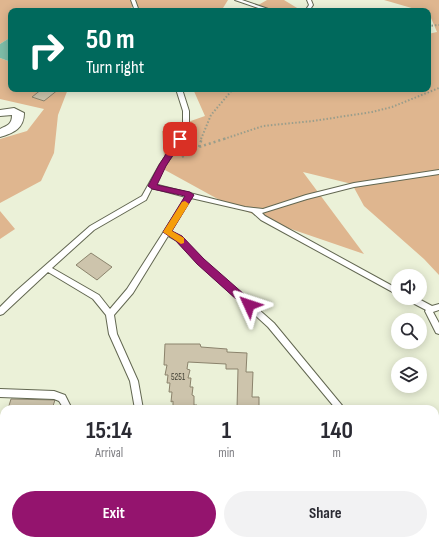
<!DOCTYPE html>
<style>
:root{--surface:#fff;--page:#f2f2f3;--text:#2b2b33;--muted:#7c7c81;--accent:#94146e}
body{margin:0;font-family:"Sofia Sans Condensed",sans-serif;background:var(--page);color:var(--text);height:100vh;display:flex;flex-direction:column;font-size:15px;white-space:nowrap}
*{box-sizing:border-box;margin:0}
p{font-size:13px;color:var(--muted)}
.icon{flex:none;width:22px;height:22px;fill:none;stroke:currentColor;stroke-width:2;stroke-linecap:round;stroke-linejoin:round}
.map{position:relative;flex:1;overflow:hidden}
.details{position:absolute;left:0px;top:405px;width:439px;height:140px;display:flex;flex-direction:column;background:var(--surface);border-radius:12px 12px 0 0;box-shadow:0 2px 10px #0003}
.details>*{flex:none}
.guide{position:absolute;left:8px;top:8px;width:423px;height:84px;border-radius:8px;box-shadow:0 2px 10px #0003;background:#00695c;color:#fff;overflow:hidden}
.tools{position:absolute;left:391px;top:269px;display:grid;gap:8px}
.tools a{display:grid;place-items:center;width:36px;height:36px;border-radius:50%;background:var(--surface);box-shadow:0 2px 10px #0003;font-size:20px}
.pin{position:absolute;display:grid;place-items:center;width:34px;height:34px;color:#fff;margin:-17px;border-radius:8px;box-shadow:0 2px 6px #0006}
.me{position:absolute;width:44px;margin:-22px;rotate:312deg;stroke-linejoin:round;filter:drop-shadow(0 0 3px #0008)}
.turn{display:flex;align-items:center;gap:14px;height:84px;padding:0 12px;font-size:18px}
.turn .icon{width:52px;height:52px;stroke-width:2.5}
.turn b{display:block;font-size:28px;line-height:34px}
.eta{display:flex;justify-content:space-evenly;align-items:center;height:68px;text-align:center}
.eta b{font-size:24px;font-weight:700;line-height:28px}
.button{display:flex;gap:8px;margin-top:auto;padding:8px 12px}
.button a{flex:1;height:46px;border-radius:24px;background:var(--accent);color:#fff;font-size:16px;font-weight:700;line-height:46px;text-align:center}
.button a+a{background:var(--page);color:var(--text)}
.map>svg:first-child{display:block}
.forest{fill:#dfb68f}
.water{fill:#7ebda8}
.building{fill:#cdc4ac;stroke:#8b836c}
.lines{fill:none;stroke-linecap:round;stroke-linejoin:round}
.lane-casing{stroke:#626751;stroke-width:2}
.street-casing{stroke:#626751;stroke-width:2}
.path-far1{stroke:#999d8b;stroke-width:2;stroke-dasharray:1.5 2;stroke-linecap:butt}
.path{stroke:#999d8b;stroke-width:2.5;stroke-dasharray:2 3;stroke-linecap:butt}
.lane{fill:#fff;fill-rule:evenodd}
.street{fill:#fff;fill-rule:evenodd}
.route{fill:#94146e;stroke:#600d48}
.slow{fill:#f59e0b}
.labels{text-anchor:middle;stroke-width:3;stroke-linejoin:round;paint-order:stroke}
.number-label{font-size:9px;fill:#424135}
</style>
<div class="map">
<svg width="439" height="545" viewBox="0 0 439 545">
<rect width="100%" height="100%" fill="#ebf1d8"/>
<path class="forest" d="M 0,0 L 228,0 L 223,8 L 214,11 L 142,11 L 135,4 L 128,11 L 11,11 L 11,37 L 0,44 Z
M 267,0 L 284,0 L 302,11 L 248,11 Z
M 384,0 L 439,0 L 439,275 L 424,259 L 364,206 L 352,184 L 303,172 L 364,254 L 291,229 L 225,203 L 165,170 L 162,131 L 205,116 L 193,89 L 428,89 L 428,34 L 437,32 L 428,11 L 422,11 Z
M 0,58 L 11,62 L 11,89 L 68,89 L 58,115 L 54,153 L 41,181 L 0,203 L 0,139 L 27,131 L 44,109 L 0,99 Z
M 0,211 L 15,229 L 0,239 Z"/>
<path class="water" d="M 11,37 L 11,62 L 0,58 L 0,44 Z"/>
<path class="building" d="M 42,89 L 59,89 L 44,101 L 32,97 Z
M 91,253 L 112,267 L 97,280 L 76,265 Z
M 165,344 L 200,344 L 201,347 L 227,349 L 227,352 L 247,353 L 246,372 L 253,372 L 252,397 L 259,397 L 259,409 L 237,409 L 238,369 L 226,369 L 226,364 L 188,362 L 187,369 L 190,370 L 188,378 L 191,378 L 190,387 L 193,387 L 192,395 L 194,396 L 194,405 L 197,405 L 197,409 L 173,409 L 173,401 L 171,402 L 172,392 L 169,392 L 170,383 L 167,383 L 168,375 L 165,375 L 167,365 L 164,365 Z
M 11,399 L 55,400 L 52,409 L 8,409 Z
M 4,541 L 34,541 L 33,545 L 4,545 Z"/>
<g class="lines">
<g class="lane-casing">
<path id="lane" d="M 131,0 L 135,0 L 139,11 L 135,11 Z
M 235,0 L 242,0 L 274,11 L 267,11 Z
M 307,0 L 311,0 L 313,5 L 309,11 L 305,11 L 309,5 Z
M 176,89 L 182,89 L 189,111 L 189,125 L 180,145 L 165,166 L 154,184 L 245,207 L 263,209 L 306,195 L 354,183 L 439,170 L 439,174 L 354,187 L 307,199 L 262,213 L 265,216 L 398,289 L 398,295 L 261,220 L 252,212 L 191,198 L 171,231 L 181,237 L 203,260 L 274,323 L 345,409 L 336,409 L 268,327 L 199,264 L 177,241 L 168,236 L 133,293 L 114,315 L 117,334 L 138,381 L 143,409 L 135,409 L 130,381 L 109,334 L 106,315 L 93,299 L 48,272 L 3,314 L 0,315 L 0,307 L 15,292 L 90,226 L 142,196 L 160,164 L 174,144 L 183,125 L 183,111 ZM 152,188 L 186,197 L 127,289 L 110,309 L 99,295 L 52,268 L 94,230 L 146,200 Z
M 406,298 L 417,298 L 432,306 L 439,304 L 439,310 L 433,312 L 439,323 L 439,334 L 436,333 L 425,311 L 426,310 L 407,300 Z
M 0,389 L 54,391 L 65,395 L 72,409 L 64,409 L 59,401 L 54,399 L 0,397 Z
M 0,448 L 4,448 L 4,456 L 0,456 Z
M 435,523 L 439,526 L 439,538 L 435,535 Z
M 118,541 L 128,541 L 128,545 L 118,545 Z
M 185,541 L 195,541 L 196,545 L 186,545 Z"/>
</g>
<g class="street-casing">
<path id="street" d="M 14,108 L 24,113 C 24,128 14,133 0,137 L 0,129 C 8,125 12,124 12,115 L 0,116 L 0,110 Z"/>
</g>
<path class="path-far1" d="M 428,26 L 439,25
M 201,139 L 211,115 L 233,89
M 224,139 L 263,126 L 313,121 L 372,112 L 392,107 L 439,88"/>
<path class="path" d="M 199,147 L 202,138
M 182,157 L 199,147 L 227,138"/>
<use href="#lane" class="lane"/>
<use href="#street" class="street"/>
</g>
<path class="route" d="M 177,137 L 183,139 L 166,166 L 157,185 L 190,192 L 194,195 L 172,231 L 182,236 L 204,259 L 253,302 L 253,308 L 246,308 L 197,264 L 176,241 L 163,232 L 185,196 L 152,189 L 148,186 L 159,165 Z"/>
<path class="slow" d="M 185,201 L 189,204 L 172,231 L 184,238 L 184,243 L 181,244 L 163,232 L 182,202 Z"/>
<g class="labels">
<g class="number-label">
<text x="178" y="380">5251</text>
</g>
</g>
</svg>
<div class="tools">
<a><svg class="icon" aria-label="sound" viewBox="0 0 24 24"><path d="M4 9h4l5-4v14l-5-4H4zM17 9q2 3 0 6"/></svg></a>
<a><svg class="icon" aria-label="search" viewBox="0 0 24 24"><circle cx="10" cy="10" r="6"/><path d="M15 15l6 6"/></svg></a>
<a><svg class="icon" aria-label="layers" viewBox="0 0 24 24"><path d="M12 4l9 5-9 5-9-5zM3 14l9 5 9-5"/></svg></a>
</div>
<div class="pin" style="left:180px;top:139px;background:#d93025"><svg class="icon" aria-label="arrive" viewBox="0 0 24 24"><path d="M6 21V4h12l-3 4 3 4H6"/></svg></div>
<svg class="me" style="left:249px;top:305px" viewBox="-20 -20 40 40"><path d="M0-17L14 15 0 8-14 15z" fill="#94146e" stroke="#fff" stroke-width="4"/></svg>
<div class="guide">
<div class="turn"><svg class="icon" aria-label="right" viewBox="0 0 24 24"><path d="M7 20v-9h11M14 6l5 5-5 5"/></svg><div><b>50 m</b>Turn right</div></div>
</div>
<section class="details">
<div class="eta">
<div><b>15:14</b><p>Arrival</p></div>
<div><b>1</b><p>min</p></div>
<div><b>140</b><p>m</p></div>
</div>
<div class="button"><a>Exit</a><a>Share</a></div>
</section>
</div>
